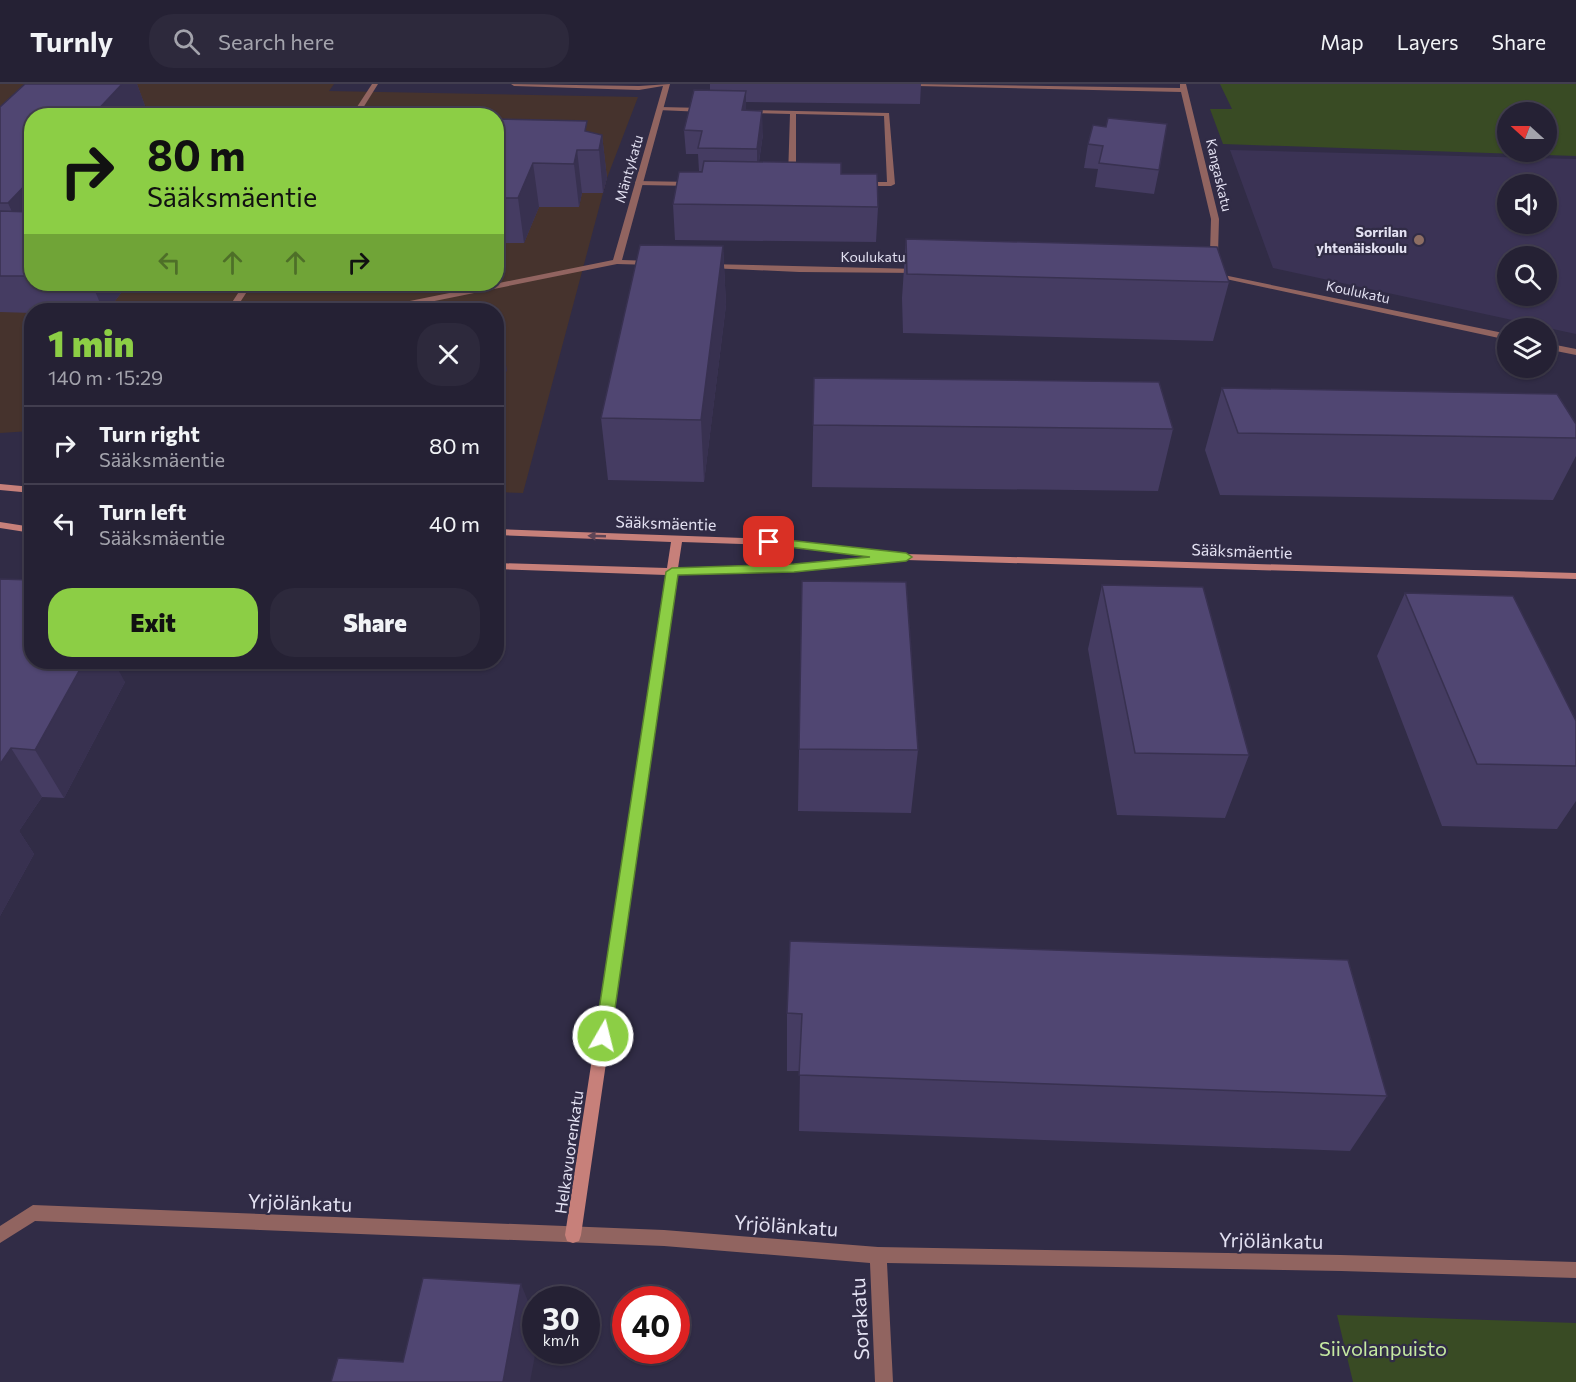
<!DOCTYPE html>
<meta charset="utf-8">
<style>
:root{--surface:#252134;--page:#2d293c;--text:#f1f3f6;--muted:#a3a3ac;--line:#423e4f;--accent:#8cce45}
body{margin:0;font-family:Commissioner,sans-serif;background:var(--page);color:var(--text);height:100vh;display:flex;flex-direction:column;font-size:22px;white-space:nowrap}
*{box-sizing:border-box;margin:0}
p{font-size:20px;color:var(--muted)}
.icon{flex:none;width:33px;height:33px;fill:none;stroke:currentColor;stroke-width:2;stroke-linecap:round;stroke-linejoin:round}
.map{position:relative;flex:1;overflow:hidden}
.details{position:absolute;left:24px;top:219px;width:480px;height:366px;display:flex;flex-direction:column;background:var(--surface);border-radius:24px;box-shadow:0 2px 4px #0004,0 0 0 2px var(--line)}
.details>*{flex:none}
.top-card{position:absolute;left:24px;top:24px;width:480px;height:183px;border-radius:24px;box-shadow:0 2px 4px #0004,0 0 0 2px var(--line);background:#8cce45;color:#111;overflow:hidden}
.needle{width:39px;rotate:291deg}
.tools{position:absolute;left:1497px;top:18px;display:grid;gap:12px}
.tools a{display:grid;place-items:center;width:60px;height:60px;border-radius:50%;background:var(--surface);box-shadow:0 2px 4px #0004,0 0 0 2px var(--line);font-size:30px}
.speed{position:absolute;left:522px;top:1202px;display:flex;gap:12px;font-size:30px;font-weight:700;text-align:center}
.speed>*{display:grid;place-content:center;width:78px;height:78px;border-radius:50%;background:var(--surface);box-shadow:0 2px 4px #0004,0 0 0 2px var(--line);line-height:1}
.speed small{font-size:15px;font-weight:400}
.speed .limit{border:9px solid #d22;background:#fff;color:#111}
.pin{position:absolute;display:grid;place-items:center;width:51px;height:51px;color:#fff;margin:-26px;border-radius:12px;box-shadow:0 3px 9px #0006}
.me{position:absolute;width:66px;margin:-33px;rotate:8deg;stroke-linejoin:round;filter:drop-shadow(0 0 4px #0008)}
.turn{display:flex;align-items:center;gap:21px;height:126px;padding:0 24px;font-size:27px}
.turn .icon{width:78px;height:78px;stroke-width:2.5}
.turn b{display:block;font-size:42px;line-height:51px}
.lanes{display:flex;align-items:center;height:57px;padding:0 24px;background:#0003;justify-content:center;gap:30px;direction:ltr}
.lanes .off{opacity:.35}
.round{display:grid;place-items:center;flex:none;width:63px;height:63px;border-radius:24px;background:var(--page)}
.overview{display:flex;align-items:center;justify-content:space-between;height:102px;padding:0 24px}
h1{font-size:36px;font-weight:800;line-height:45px;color:var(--accent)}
.action{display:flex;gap:12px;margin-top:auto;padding:12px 24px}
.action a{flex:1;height:69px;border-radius:24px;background:var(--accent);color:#111;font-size:24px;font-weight:800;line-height:69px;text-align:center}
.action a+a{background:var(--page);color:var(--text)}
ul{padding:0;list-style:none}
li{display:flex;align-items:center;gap:18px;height:78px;padding:0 24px;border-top:2px solid var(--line)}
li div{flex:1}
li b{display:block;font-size:22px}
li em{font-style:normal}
header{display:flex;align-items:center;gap:36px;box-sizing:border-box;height:84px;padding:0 30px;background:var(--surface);border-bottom:2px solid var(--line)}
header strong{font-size:28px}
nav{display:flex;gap:33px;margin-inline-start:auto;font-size:21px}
.search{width:420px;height:54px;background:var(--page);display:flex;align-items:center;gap:15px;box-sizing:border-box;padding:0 21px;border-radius:24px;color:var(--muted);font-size:22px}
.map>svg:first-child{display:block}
.commercial{fill:#46332d;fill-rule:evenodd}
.built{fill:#3b3355;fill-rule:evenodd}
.green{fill:#394b24;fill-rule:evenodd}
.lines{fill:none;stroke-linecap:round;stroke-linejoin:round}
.lane{fill:#916460;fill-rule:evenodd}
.street{fill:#916460;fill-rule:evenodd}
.secondary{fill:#c7807a;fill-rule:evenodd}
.wall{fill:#453c62}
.shaded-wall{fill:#383150}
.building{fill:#504672;stroke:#383150;stroke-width:1.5}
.oneway{fill:#5e4556}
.route{fill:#8cce45;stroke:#5b862d;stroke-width:1.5}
.education-dot{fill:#8d6e63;stroke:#312c46;stroke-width:2}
.labels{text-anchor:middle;stroke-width:4.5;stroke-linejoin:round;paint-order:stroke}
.far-street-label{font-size:14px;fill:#e3e1f2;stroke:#312c46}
.far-poi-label{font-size:14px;font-weight:bold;fill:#e3e1f2;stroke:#312c46;text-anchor:end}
.street-label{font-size:16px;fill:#e3e1f2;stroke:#312c46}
.near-street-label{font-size:20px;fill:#e3e1f2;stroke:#312c46}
.near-park-label{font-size:20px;fill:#c5e9a1;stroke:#312c46}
</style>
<header>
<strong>Turnly</strong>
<div class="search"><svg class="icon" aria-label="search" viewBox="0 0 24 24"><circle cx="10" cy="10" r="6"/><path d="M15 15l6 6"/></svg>Search here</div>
<nav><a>Map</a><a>Layers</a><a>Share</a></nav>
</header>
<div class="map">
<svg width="1576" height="1298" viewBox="0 0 1576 1298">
<rect width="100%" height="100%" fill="#312c46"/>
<path class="commercial" d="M 0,0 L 334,0 L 329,7 L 638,13 L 607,94 L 523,409 L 497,408 L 496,226 L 32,226 L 31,347 L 0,349 ZM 32,32 L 496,32 L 496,200 L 32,200 Z"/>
<path class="built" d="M 1230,66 L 1576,75 L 1576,250 L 1273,184 ZM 1508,100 L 1546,100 L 1546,140 L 1508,140 ZM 1508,172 L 1546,172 L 1546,212 L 1508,212 Z"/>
<path class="green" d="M 1220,0 L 1576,0 L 1576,72 L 1223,60 L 1210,25 L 1232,25 ZM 1508,28 L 1546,28 L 1546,68 L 1508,68 Z
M 1337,1231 L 1576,1239 L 1576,1298 L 1353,1298 Z"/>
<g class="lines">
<path class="lane" d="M 660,23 L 704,24 L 707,26 L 704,28 L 658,26 L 658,24 Z
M 746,26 L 889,29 L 895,100 L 891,102 L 863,102 L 859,100 L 863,98 L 887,98 L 884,32 L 796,30 L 796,93 L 792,95 L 788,93 L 790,30 L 748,29 L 745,27 Z
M 636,97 L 693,98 L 697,100 L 693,102 L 639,101 L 635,99 Z"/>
<path class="street" d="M 372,0 L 378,0 L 358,32 L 351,32 Z
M 511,0 L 639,2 L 670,0 L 622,176 L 652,177 L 656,179 L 652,181 L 617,180 L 390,226 L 376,226 L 380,223 L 613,176 L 663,2 L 639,6 L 514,2 Z
M 914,0 L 1180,4 L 1180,0 L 1186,0 L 1219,135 L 1218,169 L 1215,177 L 1211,179 L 1207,177 L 1210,169 L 1211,135 L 1181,8 L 917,2 Z
M 706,180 L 919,185 L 923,187 L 919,189 L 799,188 L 709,184 L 706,184 Z
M 1209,188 L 1508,250 L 1508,256 L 1212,192 L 1209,192 Z
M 244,200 L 252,200 L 235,226 L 227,226 Z
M 1546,259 L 1576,265 L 1576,271 L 1546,265 Z
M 33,1121 L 664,1146 L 878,1163 L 1341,1171 L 1576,1178 L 1576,1194 L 1341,1187 L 887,1179 L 893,1298 L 875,1298 L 870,1179 L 664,1162 L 35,1137 L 0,1159 L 0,1142 Z"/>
<path class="secondary" d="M 0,400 L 32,403 L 32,409 L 0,406 Z
M 0,438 L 32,443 L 32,449 L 0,444 Z
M 496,445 L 769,455 L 906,470 L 1576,489 L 1576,495 L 906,476 L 886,474 L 886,478 L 882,479 L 794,487 L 677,491 L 581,1151 L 579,1157 L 573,1159 L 567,1157 L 565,1151 L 666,491 L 496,485 L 496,479 L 667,484 L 671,458 L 496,451 ZM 682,458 L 769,461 L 876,473 L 794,481 L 678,484 Z"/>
</g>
<path class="wall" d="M 25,0 L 137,0 L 148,30 L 32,32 L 32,200 L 128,200 L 108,226 L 32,226 L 32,229 L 0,228 L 0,23 Z
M 710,0 L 921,0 L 920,20 L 746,18 L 746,26 L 763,50 L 759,78 L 841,90 L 878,123 L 876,158 L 675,156 L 673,120 L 702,87 L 699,87 L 698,70 L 686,70 L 684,46 L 710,6 Z
M 496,35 L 588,48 L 602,51 L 607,94 L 603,109 L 582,109 L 579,123 L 539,123 L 524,159 L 496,159 Z
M 1106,43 L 1159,86 L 1154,110 L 1095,103 L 1098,85 L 1084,84 L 1088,60 Z
M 906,155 L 1229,198 L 1213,257 L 903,249 L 902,214 Z
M 723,162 L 726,221 L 704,398 L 608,396 L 601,334 Z
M 814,294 L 1173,345 L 1158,407 L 812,403 Z
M 1222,304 L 1576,340 L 1576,372 L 1553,416 L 1220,411 L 1205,366 Z
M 0,495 L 125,598 L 64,714 L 42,713 L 19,747 L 34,770 L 0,832 Z
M 1102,501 L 1249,671 L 1225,734 L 1117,731 L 1088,565 Z
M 1405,509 L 1576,637 L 1576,717 L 1557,745 L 1442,742 L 1377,572 Z
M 799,665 L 918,666 L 911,729 L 798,727 Z
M 790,857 L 1387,1012 L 1350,1067 L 799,1047 L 800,987 L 787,987 L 787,929 Z"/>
<path class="shaded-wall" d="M 122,0 L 137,0 L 148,30 L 146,32 L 92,32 Z
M 746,7 L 746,30 L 742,26 Z
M 762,27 L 763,50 L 757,89 L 757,65 Z
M 602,51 L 607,94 L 603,109 L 599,66 Z
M 577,66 L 582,109 L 579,123 L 574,80 Z
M 533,79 L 539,123 L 524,159 L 518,114 Z
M 32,94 L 32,159 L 28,163 L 8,119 Z
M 723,162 L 726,221 L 704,398 L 701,336 Z
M 92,200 L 128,200 L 108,226 L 103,226 Z
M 496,228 L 507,286 L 496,312 Z
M 84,578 L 114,578 L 125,598 L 64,714 L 35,666 Z
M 11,664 L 42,713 L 19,747 L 34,770 L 0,832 L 0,680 Z
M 521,1200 L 536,1237 L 536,1266 L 530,1298 L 503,1298 Z"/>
<path class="building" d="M 25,0 L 122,0 L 92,32 L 32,32 L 32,94 L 8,119 L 0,119 L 0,23 Z
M 694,6 L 746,7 L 742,26 L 762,27 L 757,65 L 698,64 L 702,47 L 684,46 Z
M 1108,34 L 1167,40 L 1159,86 L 1099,79 L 1103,62 L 1088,60 L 1093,41 L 1106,43 Z
M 496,35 L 587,37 L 585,47 L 602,51 L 599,66 L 577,66 L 574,80 L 533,79 L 518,114 L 496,114 Z
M 704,77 L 841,79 L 841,90 L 877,90 L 878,123 L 673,120 L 679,88 L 702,88 Z
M 0,127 L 32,128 L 32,192 L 0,192 Z
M 906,155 L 1217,163 L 1229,198 L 907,190 Z
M 640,161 L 723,162 L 701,336 L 601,334 Z
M 298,220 L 496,225 L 496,226 L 294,226 Z
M 814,294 L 1159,298 L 1173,345 L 813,341 Z
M 1222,304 L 1557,310 L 1576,340 L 1576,354 L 1238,349 Z
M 0,495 L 32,496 L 32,543 L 30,545 L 32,546 L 32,578 L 84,578 L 35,666 L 11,664 L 0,680 Z
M 802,497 L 906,498 L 918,666 L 799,665 Z
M 1102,501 L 1203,503 L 1249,671 L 1135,669 Z
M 1405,509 L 1513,512 L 1576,637 L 1576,682 L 1477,680 Z
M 790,857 L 1348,876 L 1387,1012 L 799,991 L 802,930 L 787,929 Z
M 423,1194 L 521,1200 L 503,1298 L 331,1298 L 338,1274 L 403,1278 Z"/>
<defs><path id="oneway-solid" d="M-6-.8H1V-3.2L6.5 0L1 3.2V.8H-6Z" transform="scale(1.5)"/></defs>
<use class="oneway" href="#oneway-solid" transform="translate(597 452) rotate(-178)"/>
<path class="route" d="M 769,454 L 906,469 L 912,473 L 906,477 L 794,488 L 678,491 L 611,952 L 609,957 L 603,959 L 597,957 L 595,952 L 666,488 L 672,484 L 794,480 L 870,473 L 765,460 L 763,458 Z"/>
<circle class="education-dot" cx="1419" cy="156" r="6"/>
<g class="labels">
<g class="far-street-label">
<text transform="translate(629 85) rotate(-74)" y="5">Mäntykatu</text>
<text transform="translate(1219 91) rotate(77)" y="5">Kangaskatu</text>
<text x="873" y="178">Koulukatu</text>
<text transform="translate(1358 208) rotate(12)" y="5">Koulukatu</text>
</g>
<g class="far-poi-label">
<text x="1407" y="153">Sorrilan<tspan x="1407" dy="16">yhtenäiskoulu</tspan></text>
</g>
<g class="street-label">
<text transform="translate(666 439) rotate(2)" y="6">Sääksmäentie</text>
<text transform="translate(1242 467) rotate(2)" y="6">Sääksmäentie</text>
<text transform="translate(569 1068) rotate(-82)" y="6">Helkavuorenkatu</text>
</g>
<g class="near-street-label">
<text transform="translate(300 1119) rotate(2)" y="7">Yrjölänkatu</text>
<text transform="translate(786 1142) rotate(4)" y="7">Yrjölänkatu</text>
<text transform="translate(1271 1157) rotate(1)" y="7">Yrjölänkatu</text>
<text transform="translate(860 1235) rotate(-93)" y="7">Sorakatu</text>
</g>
<g class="near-park-label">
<text x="1383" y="1272">Siivolanpuisto</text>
</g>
</g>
</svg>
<div class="tools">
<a><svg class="needle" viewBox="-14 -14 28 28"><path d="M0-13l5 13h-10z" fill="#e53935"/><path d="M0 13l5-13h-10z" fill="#a3a3ac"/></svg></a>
<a><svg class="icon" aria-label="sound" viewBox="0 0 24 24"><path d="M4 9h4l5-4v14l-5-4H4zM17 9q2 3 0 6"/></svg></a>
<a><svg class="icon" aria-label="search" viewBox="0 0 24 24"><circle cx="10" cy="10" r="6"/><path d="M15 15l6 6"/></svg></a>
<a><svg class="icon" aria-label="layers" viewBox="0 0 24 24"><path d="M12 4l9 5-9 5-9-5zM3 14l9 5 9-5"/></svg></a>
</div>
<div class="speed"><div>30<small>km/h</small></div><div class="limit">40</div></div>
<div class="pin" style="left:769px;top:458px;background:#d93025"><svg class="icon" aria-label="arrive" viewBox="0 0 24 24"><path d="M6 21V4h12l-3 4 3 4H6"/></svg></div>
<svg class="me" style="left:603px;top:952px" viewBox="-20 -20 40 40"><circle r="17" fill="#8cce45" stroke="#fff" stroke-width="3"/><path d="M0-11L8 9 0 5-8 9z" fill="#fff"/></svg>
<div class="top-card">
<div class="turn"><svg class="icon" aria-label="right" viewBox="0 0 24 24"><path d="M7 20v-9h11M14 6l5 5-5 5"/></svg><div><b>80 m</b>Sääksmäentie</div></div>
<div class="lanes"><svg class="icon off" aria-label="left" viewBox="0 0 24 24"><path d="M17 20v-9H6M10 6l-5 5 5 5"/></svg><svg class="icon off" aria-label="ahead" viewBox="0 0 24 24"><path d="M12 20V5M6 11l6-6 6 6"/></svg><svg class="icon off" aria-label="ahead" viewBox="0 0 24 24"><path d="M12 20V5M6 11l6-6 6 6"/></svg><svg class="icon" aria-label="right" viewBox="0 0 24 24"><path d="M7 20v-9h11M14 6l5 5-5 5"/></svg></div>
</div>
<section class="details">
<div class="overview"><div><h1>1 min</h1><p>140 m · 15:29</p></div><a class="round"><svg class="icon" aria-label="close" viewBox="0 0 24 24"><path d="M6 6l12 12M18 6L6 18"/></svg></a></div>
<ul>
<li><svg class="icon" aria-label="right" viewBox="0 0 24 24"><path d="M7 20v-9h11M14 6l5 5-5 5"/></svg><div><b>Turn right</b><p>Sääksmäentie</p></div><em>80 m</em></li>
<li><svg class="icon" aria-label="left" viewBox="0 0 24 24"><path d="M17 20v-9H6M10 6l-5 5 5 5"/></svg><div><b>Turn left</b><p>Sääksmäentie</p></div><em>40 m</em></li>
</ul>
<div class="action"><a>Exit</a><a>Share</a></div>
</section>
</div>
